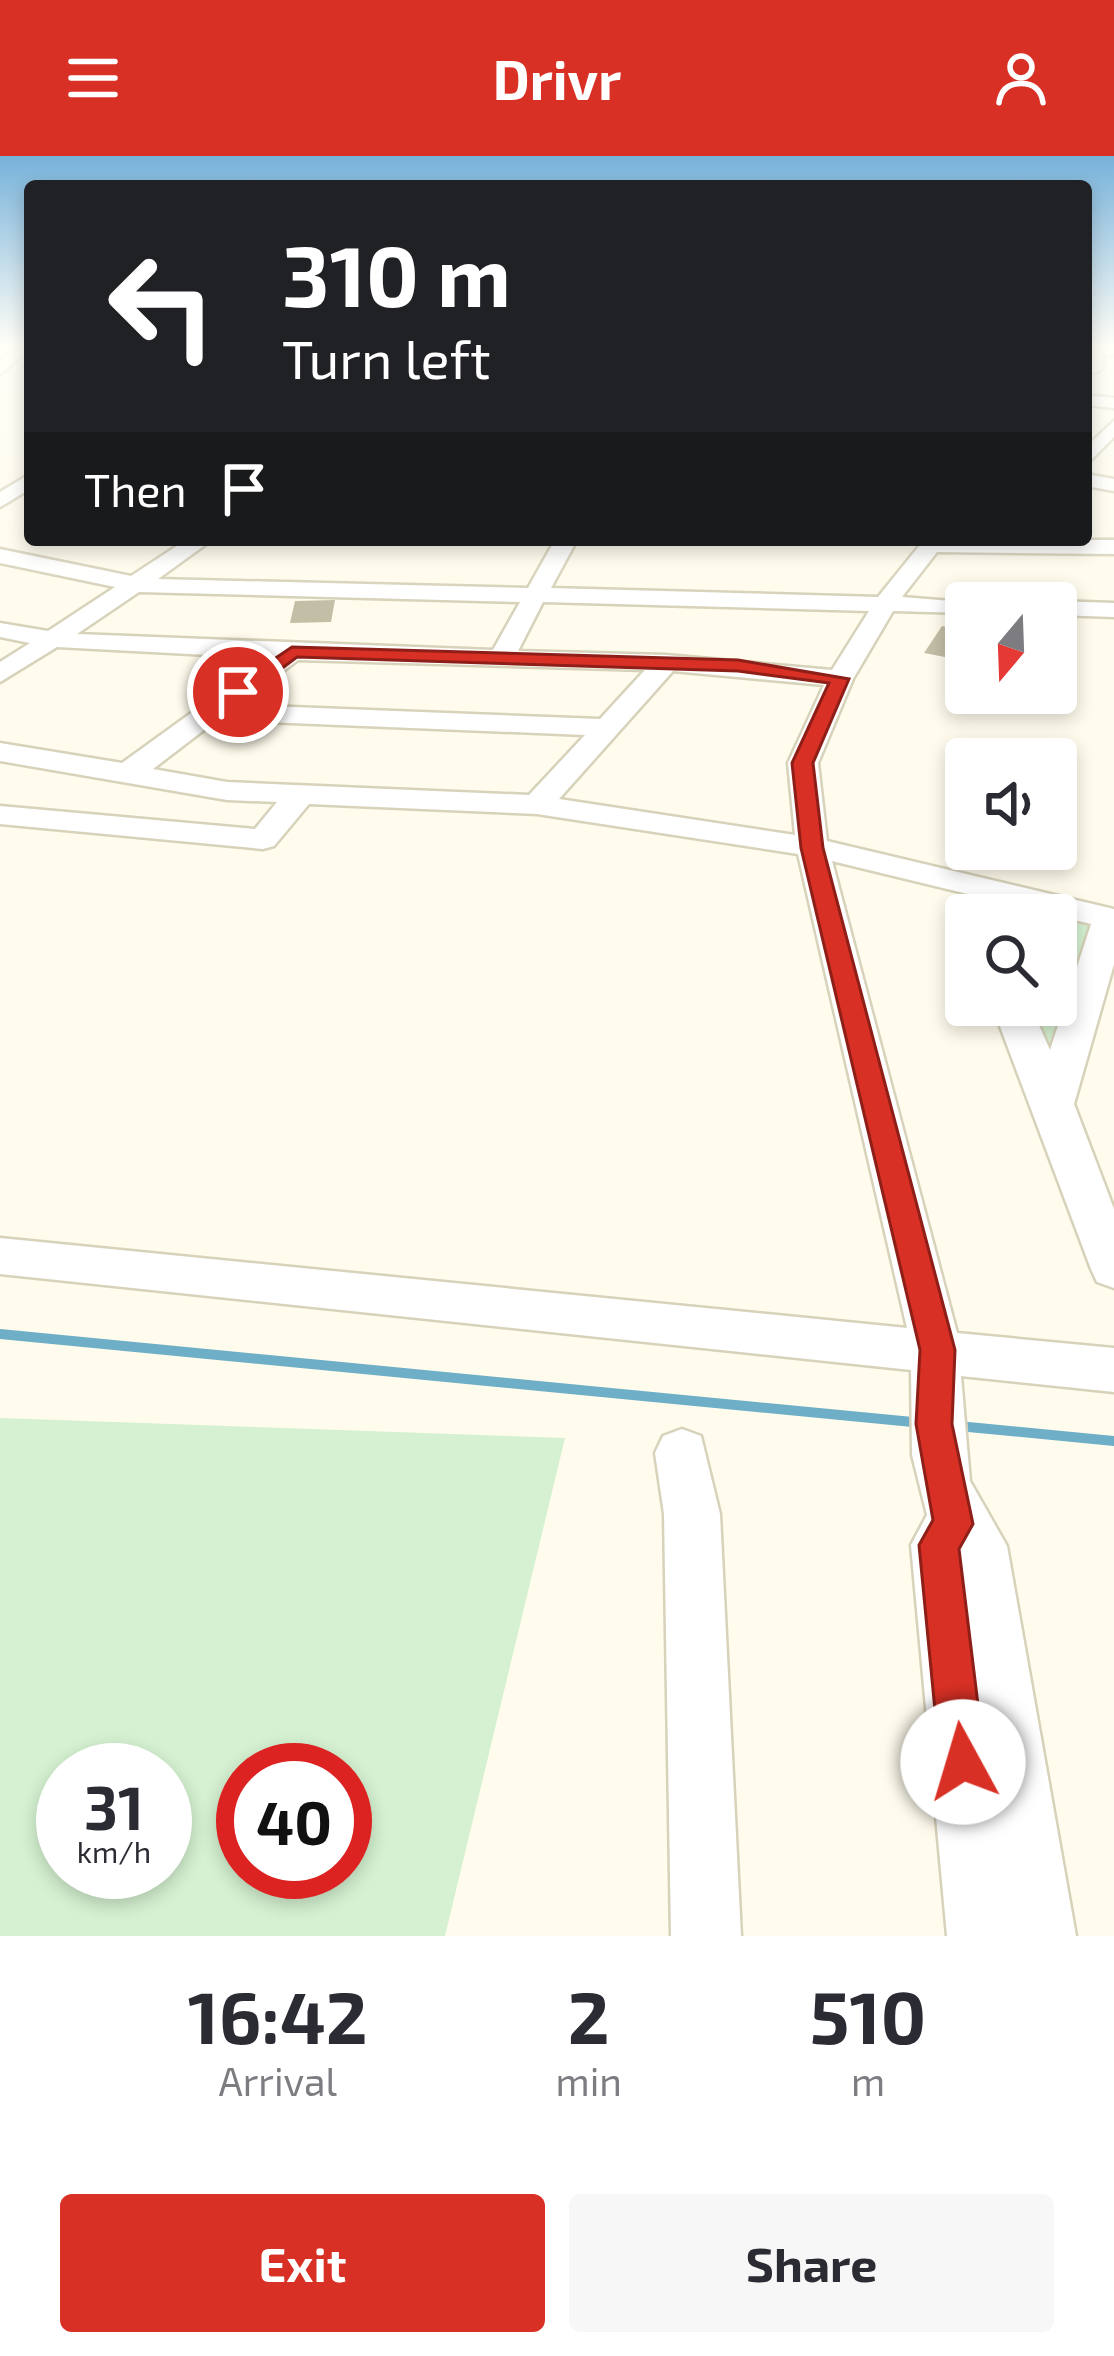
<!DOCTYPE html>
<style>
:root{--surface:#fff;--page:#f7f7f7;--text:#2b2b33;--muted:#7c7c81;--accent:#d93025}
body{margin:0;font-family:"Exo 2",sans-serif;background:var(--page);color:var(--text);height:100vh;display:flex;flex-direction:column;font-size:45px;white-space:nowrap}
*{box-sizing:border-box;margin:0}
p{font-size:39px;color:var(--muted)}
.icon{flex:none;width:66px;height:66px;fill:none;stroke:currentColor;stroke-width:2;stroke-linecap:round;stroke-linejoin:round}
.map{position:relative;height:1780px;overflow:hidden}
.panel{display:flex;flex-direction:column;background:var(--surface);flex:1}
.panel>*{flex:none}
.hud{position:absolute;left:24px;top:24px;width:1068px;height:366px;border-radius:12px;box-shadow:0 6px 18px #0003;background:#202124;color:#fff;overflow:hidden}
.needle{width:78px;rotate:199deg}
.controls{position:absolute;left:945px;top:426px;display:grid;gap:24px}
.controls a{display:grid;place-items:center;width:132px;height:132px;border-radius:12px;background:var(--surface);box-shadow:0 6px 18px #0003;font-size:60px}
.speed{position:absolute;left:36px;top:1587px;display:flex;gap:24px;font-size:60px;font-weight:700;text-align:center}
.speed>*{display:grid;place-content:center;width:156px;height:156px;border-radius:50%;background:var(--surface);box-shadow:0 6px 18px #0003;line-height:1}
.speed small{font-size:30px;font-weight:400}
.speed .limit{border:18px solid #d22;background:#fff;color:#111}
.pin{position:absolute;display:grid;place-items:center;width:102px;height:102px;color:#fff;margin:-51px;border:6px solid #fff;border-radius:50%;box-shadow:0 3px 12px #0007}
.me{position:absolute;width:132px;margin:-66px;rotate:354deg;stroke-linejoin:round;filter:drop-shadow(0 0 9px #0008)}
.turn{display:flex;align-items:center;gap:42px;height:252px;padding:0 60px;font-size:54px}
.turn .icon{width:156px;height:156px;stroke-width:2.5}
.turn b{display:block;font-size:84px;line-height:102px}
.then{display:flex;align-items:center;height:114px;padding:0 60px;background:#0003;gap:24px;font-size:45px}
.eta{display:flex;justify-content:space-evenly;align-items:center;height:204px;text-align:center}
.eta b{font-size:72px;font-weight:700;line-height:84px}
.primary-button{display:flex;gap:24px;margin-top:auto;padding:24px 60px}
.primary-button a{flex:1;height:138px;border-radius:12px;background:var(--accent);color:#fff;font-size:48px;font-weight:700;line-height:138px;text-align:center}
.primary-button a+a{background:var(--page);color:var(--text)}
header{display:flex;justify-content:space-between;align-items:center;height:156px;padding:0 60px;background:var(--accent);color:#fff;font-size:54px;font-weight:700}
.map>svg:first-child{display:block}
.green{fill:#d5f1d1;fill-rule:evenodd}
.lines{fill:none;stroke-linecap:round;stroke-linejoin:round}
.stream{stroke:#6eaec6;stroke-width:10}
.building{fill:#c3bea6}
.minor-casing{stroke:#d7d2ba;stroke-width:5}
.minor{fill:#fff;fill-rule:evenodd}
.route{fill:#d93025;stroke:#8d1f18;stroke-width:3}
</style>
<header><svg class="icon" aria-label="menu" viewBox="0 0 24 24"><path d="M4 6h16M4 12h16M4 18h16"/></svg>Drivr<svg class="icon" aria-label="person" viewBox="0 0 24 24"><circle cx="12" cy="8" r="4"/><path d="M4 21q1-7 8-7t8 7"/></svg></header>
<div class="map">
<svg width="1114" height="1780" viewBox="0 0 1114 1780">
<rect width="100%" height="100%" fill="#fffced"/>
<path class="green" d="M 1056,761 L 1092,771 L 1051,904 L 1027,849 L 1056,849 Z
M 0,1262 L 565,1282 L 445,1780 L 0,1780 ZM 63,1614 L 165,1614 L 165,1716 L 63,1716 ZM 243,1614 L 345,1614 L 345,1716 L 243,1716 Z"/>
<g class="lines">
<path class="stream" d="M 0,1178 L 923,1267
M 958,1270 L 1114,1285"/>
</g>
<path class="building" d="M 335,444 L 331,466 L 290,467 L 295,445 Z
M 942,470 L 966,475 L 966,505 L 924,497 Z"/>
<g class="lines">
<g class="minor-casing">
<path id="minor" d="M 16,190 L 30,193 L 0,218 L 0,205 Z
M 1092,190 L 1114,191 L 1114,199 L 1103,199 L 1103,212 L 1095,217 L 1087,212 Z
M 1086,239 L 1114,242 L 1114,252 L 1086,249 Z
M 1114,265 L 1114,281 L 1086,309 L 1086,291 Z
M 30,318 L 30,333 L 0,351 L 0,336 Z
M 1086,318 L 1114,323 L 1114,335 L 1086,330 Z
M 186,384 L 212,384 L 158,423 L 528,432 L 555,384 L 577,384 L 551,432 L 878,441 L 924,384 L 1114,384 L 1114,398 L 937,396 L 902,441 L 976,447 L 966,447 L 966,457 L 893,455 L 853,523 L 818,607 L 827,685 L 1114,753 L 1114,808 L 1074,948 L 1114,1053 L 1114,1132 L 1097,1126 L 1091,1113 L 992,849 L 1030,849 L 1050,894 L 1091,768 L 832,705 L 957,1177 L 1114,1192 L 1114,1236 L 961,1220 L 970,1325 L 1007,1390 L 1076,1780 L 947,1780 L 911,1389 L 927,1359 L 912,1299 L 911,1214 L 0,1118 L 0,1082 L 907,1172 L 798,698 L 537,658 L 309,648 L 274,690 L 263,693 L 0,668 L 0,650 L 255,673 L 277,646 L 227,644 L 0,605 L 0,587 L 122,607 L 267,502 L 57,491 L 0,526 L 0,506 L 30,487 L 0,481 L 0,467 L 48,475 L 115,431 L 0,407 L 0,393 L 131,420 ZM 139,436 L 520,446 L 493,494 L 77,478 ZM 543,446 L 869,455 L 832,514 L 666,499 L 518,495 ZM 298,504 L 645,514 L 600,563 L 238,549 ZM 673,515 L 824,529 L 788,607 L 795,679 L 559,643 ZM 217,564 L 585,579 L 529,639 L 227,626 L 153,613 Z
M 1056,445 L 1114,447 L 1114,461 L 1056,459 L 1056,447 L 1048,447 Z
M 682,1273 L 701,1280 L 720,1358 L 741,1780 L 671,1780 L 664,1358 L 655,1297 L 663,1280 Z"/>
</g>
<use href="#minor" class="minor"/>
</g>
<linearGradient id="sky" x2="0" y2="1"><stop stop-color="#77b2da"/><stop offset="0.43" stop-color="#fffef7"/><stop offset="1" stop-color="#fffef7" stop-opacity="0"/></linearGradient>
<rect width="1114" height="440" fill="url(#sky)"/>
<path class="route" d="M 292,491 L 738,504 L 849,523 L 813,607 L 823,692 L 955,1194 L 952,1268 L 973,1368 L 959,1393 L 985,1606 L 979,1622 L 963,1629 L 947,1622 L 940,1606 L 919,1389 L 933,1364 L 916,1268 L 920,1194 L 801,692 L 792,607 L 829,527 L 738,515 L 297,501 L 245,540 L 231,540 L 231,532 Z"/>
</svg>
<div class="controls">
<a><svg class="needle" viewBox="-14 -14 28 28"><path d="M0-13l5 13h-10z" fill="#e53935"/><path d="M0 13l5-13h-10z" fill="#7c7c81"/></svg></a>
<a><svg class="icon" aria-label="sound" viewBox="0 0 24 24"><path d="M4 9h4l5-4v14l-5-4H4zM17 9q2 3 0 6"/></svg></a>
<a><svg class="icon" aria-label="search" viewBox="0 0 24 24"><circle cx="10" cy="10" r="6"/><path d="M15 15l6 6"/></svg></a>
</div>
<div class="speed"><div>31<small>km/h</small></div><div class="limit">40</div></div>
<div class="pin" style="left:238px;top:536px;background:#d93025"><svg class="icon" aria-label="arrive" viewBox="0 0 24 24"><path d="M6 21V4h12l-3 4 3 4H6"/></svg></div>
<svg class="me" style="left:963px;top:1606px" viewBox="-20 -20 40 40"><circle r="19" fill="#fff"/><path d="M0-13L10 11 0 6-10 11z" fill="#d93025"/></svg>
<div class="hud">
<div class="turn"><svg class="icon" aria-label="left" viewBox="0 0 24 24"><path d="M17 20v-9H6M10 6l-5 5 5 5"/></svg><div><b>310 m</b>Turn left</div></div>
<div class="then">Then<svg class="icon" aria-label="arrive" viewBox="0 0 24 24"><path d="M6 21V4h12l-3 4 3 4H6"/></svg></div>
</div>
</div>
<section class="panel">
<div class="eta">
<div><b>16:42</b><p>Arrival</p></div>
<div><b>2</b><p>min</p></div>
<div><b>510</b><p>m</p></div>
</div>
<div class="primary-button"><a>Exit</a><a>Share</a></div>
</section>
